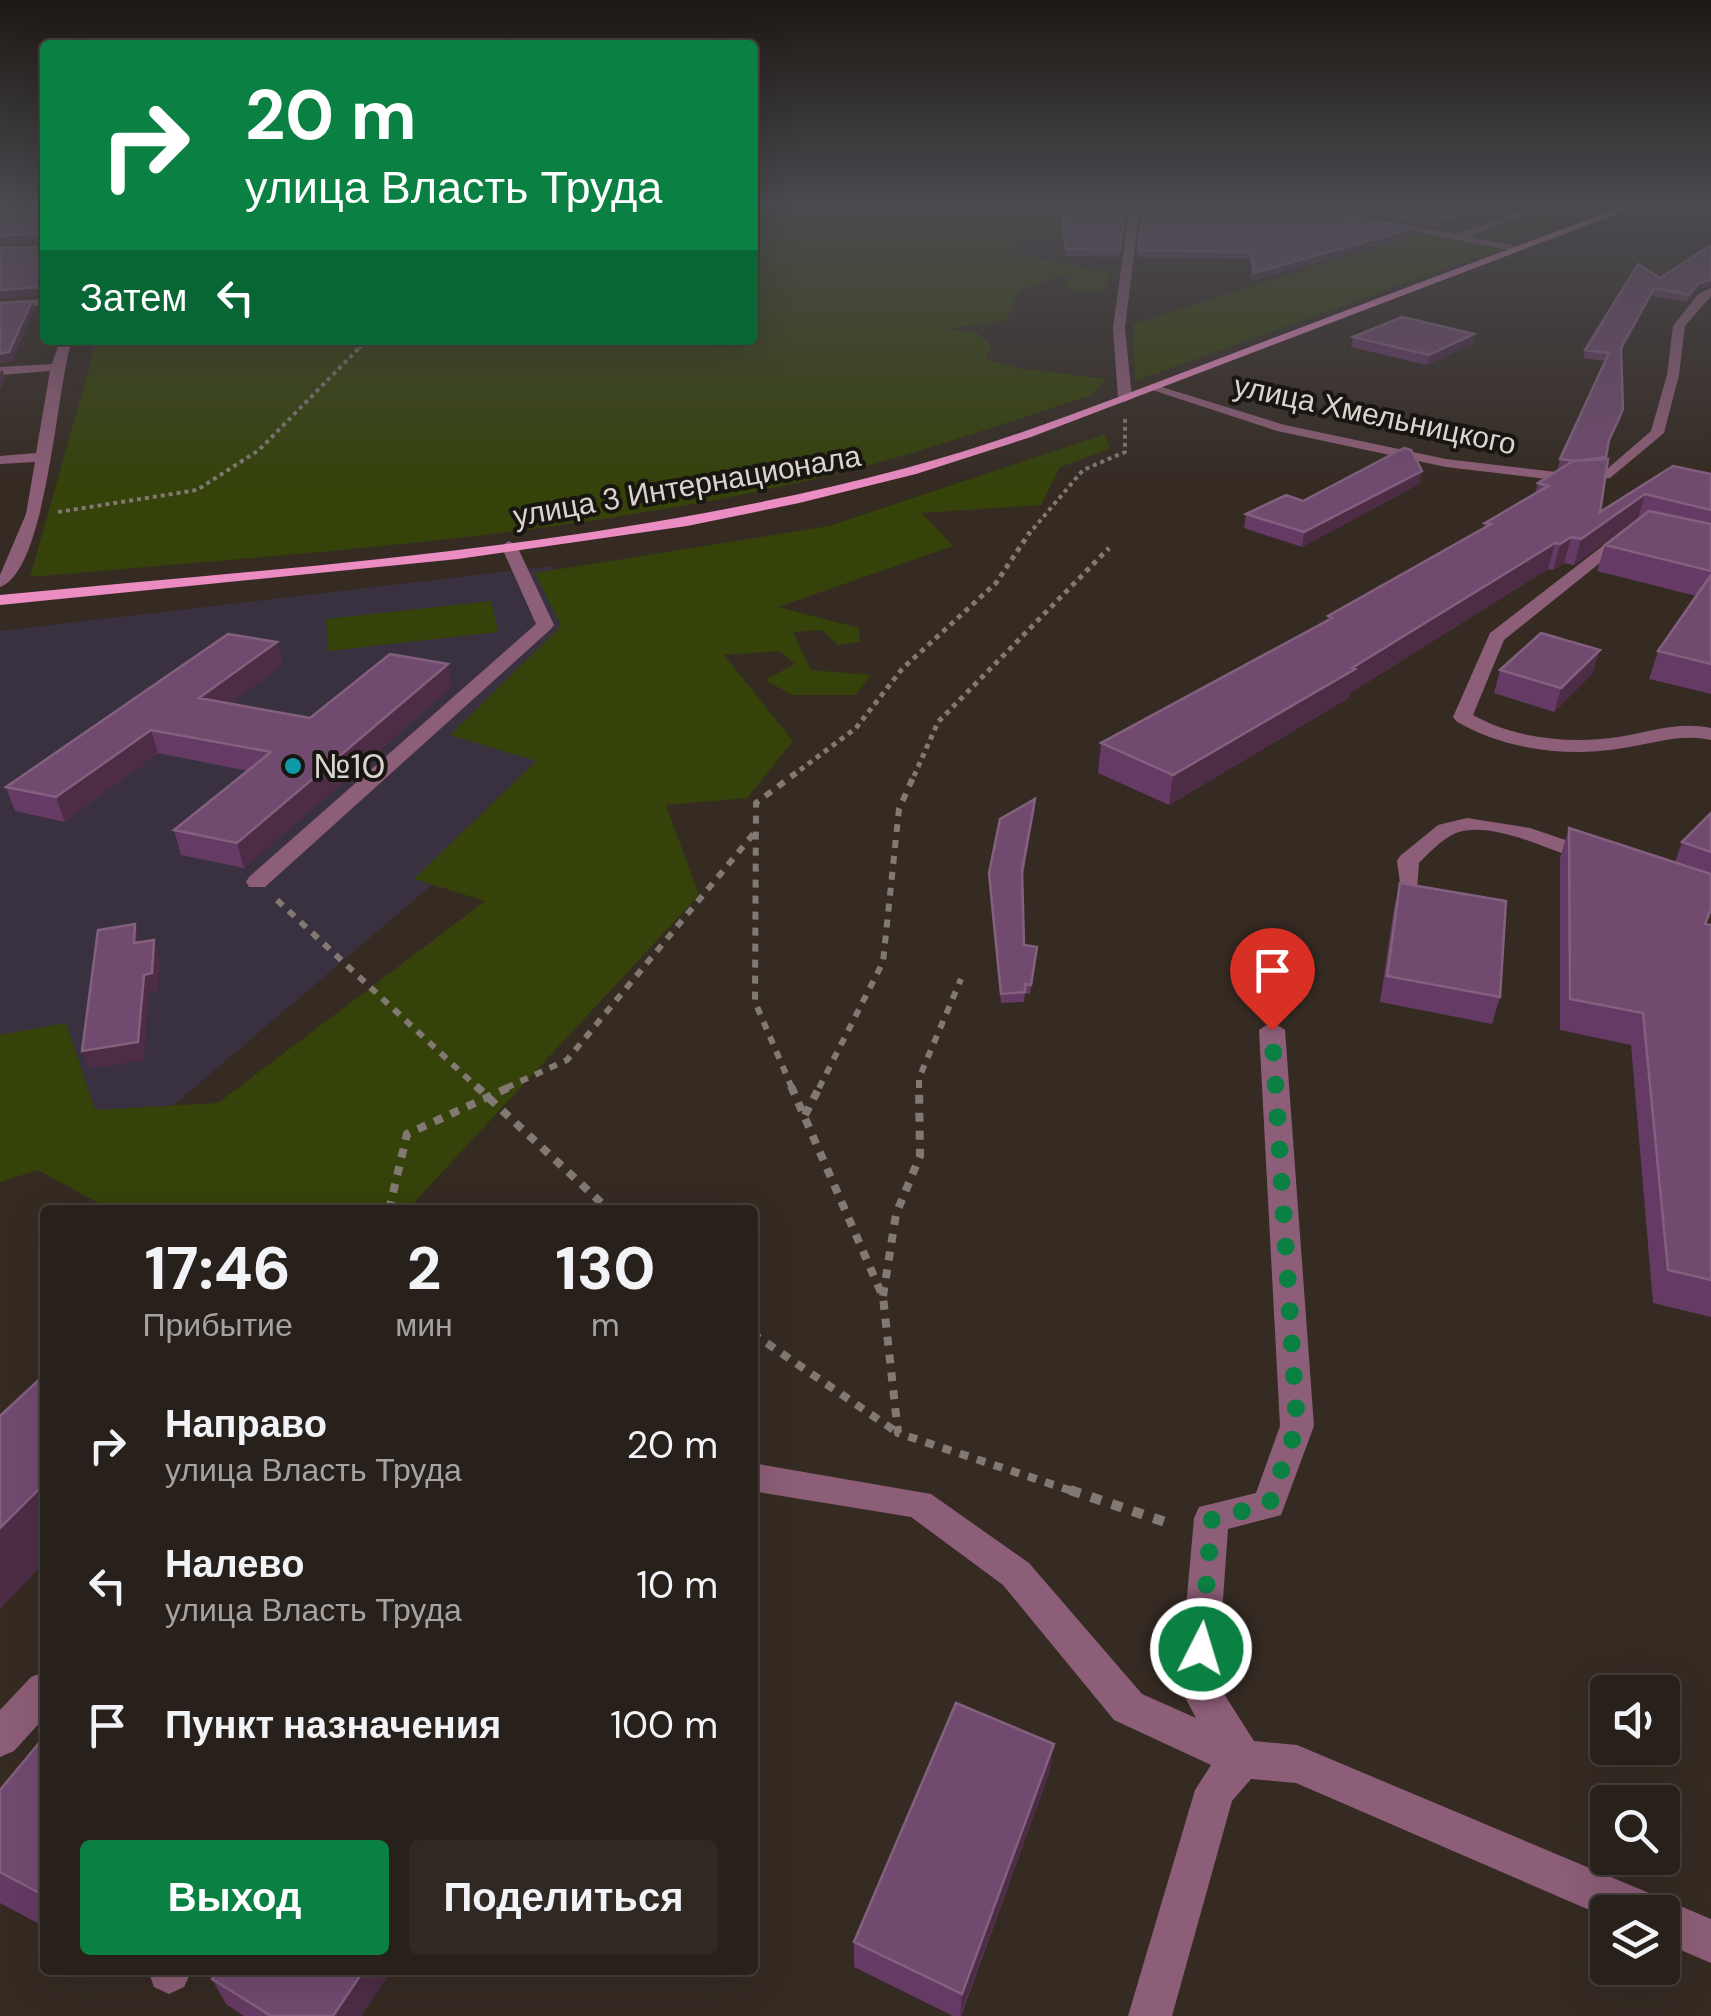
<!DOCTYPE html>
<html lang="ru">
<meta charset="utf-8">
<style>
:root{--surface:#28201a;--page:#302823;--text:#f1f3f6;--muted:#a5a3a2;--line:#443e39;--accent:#0b8043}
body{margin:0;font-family:"DM Sans",sans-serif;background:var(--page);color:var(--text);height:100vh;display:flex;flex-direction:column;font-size:38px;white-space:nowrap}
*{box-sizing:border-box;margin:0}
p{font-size:32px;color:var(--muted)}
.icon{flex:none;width:55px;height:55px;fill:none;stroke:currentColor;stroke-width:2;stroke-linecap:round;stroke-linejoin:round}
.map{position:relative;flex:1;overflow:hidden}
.side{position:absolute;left:40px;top:1205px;width:718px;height:770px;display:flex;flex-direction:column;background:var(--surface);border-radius:10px;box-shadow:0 10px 40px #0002,0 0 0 2px var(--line)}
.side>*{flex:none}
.guide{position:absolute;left:40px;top:40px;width:718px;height:305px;border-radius:10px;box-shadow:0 10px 40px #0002,0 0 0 2px var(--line);background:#0b8043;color:#fff;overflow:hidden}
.controls{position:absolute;left:1590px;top:1675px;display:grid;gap:20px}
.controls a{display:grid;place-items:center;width:90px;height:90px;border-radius:10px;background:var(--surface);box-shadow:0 10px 40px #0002,0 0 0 2px var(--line);font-size:50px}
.pin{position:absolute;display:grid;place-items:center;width:85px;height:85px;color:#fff;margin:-102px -42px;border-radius:50% 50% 50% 0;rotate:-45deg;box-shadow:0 0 10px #0007}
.pin .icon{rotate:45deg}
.me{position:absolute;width:110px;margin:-55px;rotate:5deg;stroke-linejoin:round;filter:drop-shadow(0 0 8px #0008)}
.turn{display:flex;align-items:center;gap:35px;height:210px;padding:0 40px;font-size:45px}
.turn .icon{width:130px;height:130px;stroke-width:2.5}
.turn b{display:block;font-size:70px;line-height:85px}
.then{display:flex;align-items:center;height:95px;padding:0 40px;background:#0003;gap:20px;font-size:38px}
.eta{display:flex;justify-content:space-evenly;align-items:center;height:170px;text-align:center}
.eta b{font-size:60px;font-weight:700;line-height:70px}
.cta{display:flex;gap:20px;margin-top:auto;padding:20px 40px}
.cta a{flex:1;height:115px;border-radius:10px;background:var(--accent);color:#fff;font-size:40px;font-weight:700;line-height:115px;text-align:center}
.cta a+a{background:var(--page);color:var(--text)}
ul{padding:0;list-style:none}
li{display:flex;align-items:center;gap:30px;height:140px;padding:0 40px}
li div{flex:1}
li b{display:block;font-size:38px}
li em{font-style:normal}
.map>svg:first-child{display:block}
.education{fill:#3a3140}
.green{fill:#35420a}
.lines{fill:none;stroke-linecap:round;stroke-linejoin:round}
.path-far5{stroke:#817972;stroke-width:2.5;stroke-dasharray:4 4;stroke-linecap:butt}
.path-far4{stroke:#817972;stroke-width:4;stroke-dasharray:4 4;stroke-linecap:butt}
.path-far3{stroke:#817972;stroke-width:5;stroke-dasharray:5 5;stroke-linecap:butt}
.path-far2{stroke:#817972;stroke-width:6;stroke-dasharray:8 8;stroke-linecap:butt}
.path-far1{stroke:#817972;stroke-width:8;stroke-dasharray:9 9;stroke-linecap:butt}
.path{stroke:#817972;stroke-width:10;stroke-dasharray:11 11;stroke-linecap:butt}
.minor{fill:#8d5e77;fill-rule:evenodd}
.major{fill:#eb8cc2;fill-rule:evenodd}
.wall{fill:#653a64}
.shaded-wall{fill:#4c2d45}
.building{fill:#714a70;stroke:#82607e;stroke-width:2.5}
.route{stroke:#0b8043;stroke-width:18;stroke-dasharray:0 32.4}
.culture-dot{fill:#0f9aa8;stroke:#191511;stroke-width:4}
.labels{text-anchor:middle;stroke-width:8;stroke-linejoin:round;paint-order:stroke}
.far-street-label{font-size:30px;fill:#dad4cf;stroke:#191511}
.poi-label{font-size:35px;fill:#dad4cf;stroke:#191511;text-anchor:start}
</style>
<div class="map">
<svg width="1711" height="2016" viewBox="0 0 1711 2016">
<rect width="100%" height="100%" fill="#352b23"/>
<path class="education" d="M 553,566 L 585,631 L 578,760 L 127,1145 L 0,1078 L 0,631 Z"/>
<path class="green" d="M 753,204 L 1003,204 L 1026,214 L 1055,215 L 1067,237 L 1022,241 L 1011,248 L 1024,256 L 1110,273 L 1106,286 L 1099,292 L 1071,291 L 1064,284 L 1069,277 L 1059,276 L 1019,290 L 1006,320 L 947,329 L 977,333 L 991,345 L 986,359 L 1017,368 L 1106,379 L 1092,395 C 1006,423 920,453 832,475 C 570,538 298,553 30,577 L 97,340 L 752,340 Z
M 1564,204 L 1615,204 L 1508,242 L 1475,236 Z
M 1422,233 L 1500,249 L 1135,381 L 1133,324 Z
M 1105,434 L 1110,449 L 1060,467 L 1041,505 L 922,513 L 953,546 L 778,607 L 859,628 L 860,642 L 838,645 L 822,630 L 793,632 L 811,670 L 871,675 L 855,695 L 792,695 L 765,680 L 795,664 L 779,651 L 724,655 L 793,741 L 747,798 L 666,805 L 699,895 L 407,1210 L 111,1210 L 38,1170 L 0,1182 L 0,1035 L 66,1023 L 95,1110 L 218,1103 L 485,901 L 414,879 L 536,761 L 450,735 L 561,626 L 535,573 L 829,526 Z
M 491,601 L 498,632 L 328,651 L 326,619 Z"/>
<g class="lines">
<path class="path-far5" d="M 359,349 L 367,340"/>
<path class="path-far4" d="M 58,512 L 197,490 L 259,450 L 361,346
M 1028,535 L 1083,470 L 1125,452 L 1125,419"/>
<path class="path-far3" d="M 792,776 L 856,728 L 902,669 L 996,583 L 1030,532
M 914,776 L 938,722 L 1109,548"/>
<path class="path-far2" d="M 277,900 L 478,1088
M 506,1088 L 567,1060 L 755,832
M 792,1088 L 755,1002 L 756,803 L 796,773
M 819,1088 L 883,962 L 899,809 L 915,773
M 919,1088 L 919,1078 L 961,979"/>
<path class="path-far1" d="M 476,1086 L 609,1210
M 791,1086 L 883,1297 L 898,1433 L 1078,1493
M 805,1115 L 820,1086
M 389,1210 L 407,1134 L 512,1086
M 883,1296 L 896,1214 L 920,1156 L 919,1086
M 752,1333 L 898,1433"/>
<path class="path" d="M 1070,1490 L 1174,1525"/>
<path class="minor" d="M 1130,204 L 1140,204 L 1125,328 L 1132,398 L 1125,402 L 1118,398 L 1113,328 Z
M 1275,204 L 1293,204 L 1456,234 L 1542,204 L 1555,204 L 1468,237 L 1522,247 L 1518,252 Z
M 1660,204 L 1711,208 L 1711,214 L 1665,207 Z
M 1711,288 L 1711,296 L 1685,326 L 1679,375 L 1664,433 L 1610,478 L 1573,482 L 1446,467 L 1277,431 L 1146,388 L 1152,384 L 1285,425 L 1446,459 L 1573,474 L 1606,470 L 1651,431 L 1667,375 L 1673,326 L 1698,294 Z
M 45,299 L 45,305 L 0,308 L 0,302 Z
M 60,340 L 72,340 C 56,389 47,571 0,587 L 0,575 L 26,514 L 35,462 L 0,464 L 0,456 L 36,453 L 50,371 L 0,375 L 0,367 L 52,364 Z
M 1622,531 L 1636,534 L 1504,640 L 1473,715 C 1515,739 1571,744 1618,737 C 1650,732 1678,721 1711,728 L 1711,740 C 1678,733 1650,745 1617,749 C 1564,757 1502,749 1456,721 L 1453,717 L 1490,633 Z
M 509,541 L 517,546 L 554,625 L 551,629 L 265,887 L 249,887 L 246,882 L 249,877 L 536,624 L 501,546 Z
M 1467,818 L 1530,828 L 1601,852 L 1604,857 L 1593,864 C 1556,854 1494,819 1456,833 C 1442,839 1430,852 1419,863 L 1417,890 L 1401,890 L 1397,861 L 1400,856 L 1438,825 Z
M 1272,1022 L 1285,1030 L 1314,1426 L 1281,1515 L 1228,1529 L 1217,1683 L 1254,1741 L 1297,1745 L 1711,1919 L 1711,1963 L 1662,1942 L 1662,1912 L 1608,1912 L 1608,1918 L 1296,1783 L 1251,1779 L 1232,1801 L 1172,2016 L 1128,2016 L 1195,1790 L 1211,1765 L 1114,1720 L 1003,1585 L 911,1517 L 752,1491 L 752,1463 L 931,1494 L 1029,1563 L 1142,1694 L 1196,1718 L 1179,1686 L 1194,1518 L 1199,1507 L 1256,1493 L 1280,1426 L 1259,1030 Z
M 45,1672 L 45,1717 L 14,1751 L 0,1757 L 0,1710 L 31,1677 Z
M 148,1970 L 192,1970 L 184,1987 L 169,1994 L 154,1987 Z"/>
<path class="major" d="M 1630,204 L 1643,204 L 1031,437 L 916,474 L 799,503 L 687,526 L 458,559 L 0,605 L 0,595 C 303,566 610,547 906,468 C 1015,439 1120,396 1226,356 C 1360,305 1495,254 1630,204 Z"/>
</g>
<path class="wall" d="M 1043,204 L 1126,204 L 1119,257 L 1065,256 L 1062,228 L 1063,221 L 1067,212 L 1042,211 Z
M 1141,204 L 1288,204 L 1412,235 L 1252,281 L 1250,259 L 1137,257 L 1144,204 Z
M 1296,204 L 1513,204 L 1439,227 Z
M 1642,204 L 1665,204 L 1693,208 L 1691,215 L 1686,217 L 1641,209 Z
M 1660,278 L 1696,291 L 1687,302 L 1652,296 L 1621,352 L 1621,418 L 1608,445 L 1600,512 L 1673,466 L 1711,474 L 1711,694 L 1649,679 L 1658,651 L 1696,596 L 1597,571 L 1605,545 L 1638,518 L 1574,565 L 1564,563 L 1553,570 L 1548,569 L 1350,693 L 1350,697 L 1169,805 L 1098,773 L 1101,743 L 1327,621 L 1328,616 L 1484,528 L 1485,523 L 1535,494 L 1538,483 L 1561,469 L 1558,468 L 1560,459 L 1605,361 L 1583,358 L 1585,350 Z
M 1474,334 L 1472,344 L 1427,365 L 1351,347 L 1353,337 Z
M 1422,471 L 1419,484 L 1302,547 L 1244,528 L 1246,514 Z
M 277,642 L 282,665 L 229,704 L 310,718 L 452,687 L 244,868 L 181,855 L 174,830 L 248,771 L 158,753 L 65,822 L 15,811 L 6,787 Z
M 1500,670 L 1593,673 L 1554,712 L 1494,693 Z
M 1035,808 L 1023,875 L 1024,945 L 1037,947 L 1030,994 L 1025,993 L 1024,1002 L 1001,1003 L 989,882 L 989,873 Z
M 1711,813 L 1711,913 L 1706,924 L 1711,925 L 1711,1317 L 1653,1303 L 1631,1045 L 1560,1030 L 1560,858 L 1569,828 L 1675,862 L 1682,842 Z
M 1400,883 L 1500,997 L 1492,1024 L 1380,1002 L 1394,908 Z
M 45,1736 L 45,1927 L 0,1903 L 0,1790 Z
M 1050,1771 L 961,2016 L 953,2016 L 854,1967 L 854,1942 Z
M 219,1970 L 392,1970 L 361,2016 L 244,2016 L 226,2004 L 212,1979 Z"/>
<path class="shaded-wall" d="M 1494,204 L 1513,204 L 1439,227 L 1440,220 Z
M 1414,228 L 1412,235 L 1252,281 L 1254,273 Z
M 42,233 L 45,241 L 0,244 L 0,236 Z
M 45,268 L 45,287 L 41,296 L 0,299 L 0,290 L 42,272 Z
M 1711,280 L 1711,286 L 1696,291 L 1687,302 L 1689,295 L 1699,283 Z
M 1654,288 L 1652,296 L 1619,356 L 1621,348 Z
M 32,301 L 35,309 L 12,361 L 0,364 L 0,354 Z
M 1474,334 L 1472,344 L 1427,365 L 1429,355 Z
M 2,369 L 5,378 L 0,390 L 0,373 Z
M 1422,471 L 1419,484 L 1302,547 L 1304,532 Z
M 1645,494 L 1638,518 L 1574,565 L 1581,539 Z
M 1571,537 L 1564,563 L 1553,570 L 1560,544 Z
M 1555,543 L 1548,569 L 1350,693 L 1350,697 L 1169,805 L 1173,775 L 1352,668 Z
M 277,642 L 282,665 L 205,722 L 199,698 Z
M 1600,650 L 1593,673 L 1554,712 L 1561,688 Z
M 448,664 L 452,687 L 244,868 L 237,843 Z
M 151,730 L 158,753 L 65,822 L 56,797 Z
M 135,924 L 141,942 L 134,943 Z
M 154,940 L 160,958 L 158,991 L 149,993 L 144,1060 L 89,1069 L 82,1051 L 144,975 Z
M 45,1483 L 45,1562 L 0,1609 L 0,1528 Z
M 1054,1744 L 1050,1771 L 960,2016 L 962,1994 Z
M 364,1970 L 392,1970 L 361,2016 L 333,2016 Z"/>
<path class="building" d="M 0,204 L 45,204 L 45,236 L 42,233 L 0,236 Z
M 1043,204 L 1126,204 L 1120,250 L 1066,249 L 1063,221 L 1071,206 Z
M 1144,204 L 1288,204 L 1414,228 L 1254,273 L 1251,252 L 1138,250 Z
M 1337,204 L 1494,204 L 1440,220 Z
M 1650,204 L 1665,204 L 1693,208 L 1688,211 Z
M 45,241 L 45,268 L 42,272 L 45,273 L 39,287 L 0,290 L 0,248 L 43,247 Z
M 1711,245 L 1711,280 L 1699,283 L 1689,295 L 1654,288 L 1621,348 L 1623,409 L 1609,440 L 1606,457 L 1576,461 L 1560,459 L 1609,353 L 1585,350 L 1638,264 L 1660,278 Z
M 32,301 L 9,352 L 0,354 L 0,303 Z
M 1402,317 L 1474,334 L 1429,355 L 1353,337 Z
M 1404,448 L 1411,450 L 1422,471 L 1304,532 L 1246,514 L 1286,495 L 1303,501 Z
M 1608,459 L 1600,512 L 1673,466 L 1711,474 L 1711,510 L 1645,494 L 1581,539 L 1571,537 L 1560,544 L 1555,543 L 1352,668 L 1355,669 L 1173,775 L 1101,743 L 1332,618 L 1328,616 L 1491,524 L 1485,523 L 1548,486 L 1538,483 L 1573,461 Z
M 1649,511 L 1711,524 L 1711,571 L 1605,545 Z
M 1711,575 L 1711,664 L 1658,651 Z
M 1541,633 L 1600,650 L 1561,688 L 1500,670 Z
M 228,634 L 277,642 L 199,698 L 310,718 L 390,654 L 448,664 L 237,843 L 174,830 L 271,752 L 151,730 L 56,797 L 6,787 Z
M 1035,799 L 1022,871 L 1024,945 L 1037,947 L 1031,985 L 1025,984 L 1025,992 L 1001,994 L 989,873 L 1000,819 Z
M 1711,813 L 1711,852 L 1682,842 Z
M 1569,828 L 1711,874 L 1711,909 L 1705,924 L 1711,925 L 1711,1280 L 1668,1270 L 1643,1013 L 1570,999 Z
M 1400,883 L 1506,901 L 1500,997 L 1387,976 Z
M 135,924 L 134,943 L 154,940 L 152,973 L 144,975 L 138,1042 L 82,1051 L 98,930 Z
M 43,1376 L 45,1377 L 45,1483 L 0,1528 L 0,1416 Z
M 956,1703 L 1054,1744 L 962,1994 L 854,1942 Z
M 45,1736 L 45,1896 L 0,1872 L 0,1790 Z
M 219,1970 L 364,1970 L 333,2016 L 271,2016 L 212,1979 Z"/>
<linearGradient id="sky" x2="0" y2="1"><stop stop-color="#1d1813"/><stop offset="0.42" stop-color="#4b4a50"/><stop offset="1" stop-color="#4b4a50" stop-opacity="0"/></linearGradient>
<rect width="1711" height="486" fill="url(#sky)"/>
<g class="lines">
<path class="route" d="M 1201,1649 L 1212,1518 L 1269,1505 L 1297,1426 L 1272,1030"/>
</g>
<circle class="culture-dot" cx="293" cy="766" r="10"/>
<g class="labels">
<g class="far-street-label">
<text transform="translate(1375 415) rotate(12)" y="10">улица Хмельницкого</text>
<text transform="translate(687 486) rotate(-10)" y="10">улица 3 Интернационала</text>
</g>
<g class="poi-label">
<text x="313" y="778">№10</text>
</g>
</g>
</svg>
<div class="controls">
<a><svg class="icon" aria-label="sound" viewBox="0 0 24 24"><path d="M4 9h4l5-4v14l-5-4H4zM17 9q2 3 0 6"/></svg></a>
<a><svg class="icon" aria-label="search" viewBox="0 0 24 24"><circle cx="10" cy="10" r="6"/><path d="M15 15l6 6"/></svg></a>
<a><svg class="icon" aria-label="layers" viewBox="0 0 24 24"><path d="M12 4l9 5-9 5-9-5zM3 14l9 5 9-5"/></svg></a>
</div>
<div class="pin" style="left:1272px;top:1030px;background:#d93025"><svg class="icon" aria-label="arrive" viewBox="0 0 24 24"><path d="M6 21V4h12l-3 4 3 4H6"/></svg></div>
<svg class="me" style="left:1201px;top:1649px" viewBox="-20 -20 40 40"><circle r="17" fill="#0b8043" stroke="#fff" stroke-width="3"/><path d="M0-11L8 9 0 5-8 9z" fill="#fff"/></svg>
<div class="guide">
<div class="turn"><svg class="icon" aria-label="right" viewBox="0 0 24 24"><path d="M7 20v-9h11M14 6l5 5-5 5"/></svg><div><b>20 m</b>улица Власть Труда</div></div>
<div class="then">Затем<svg class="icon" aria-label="left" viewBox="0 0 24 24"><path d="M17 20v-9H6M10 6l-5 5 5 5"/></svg></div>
</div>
<section class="side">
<div class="eta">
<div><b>17:46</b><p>Прибытие</p></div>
<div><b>2</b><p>мин</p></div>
<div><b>130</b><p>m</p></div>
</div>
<ul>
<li><svg class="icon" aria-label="right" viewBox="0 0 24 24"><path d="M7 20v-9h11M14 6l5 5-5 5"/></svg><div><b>Направо</b><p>улица Власть Труда</p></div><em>20 m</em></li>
<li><svg class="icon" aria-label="left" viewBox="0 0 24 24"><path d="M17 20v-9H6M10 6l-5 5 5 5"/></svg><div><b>Налево</b><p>улица Власть Труда</p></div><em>10 m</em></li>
<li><svg class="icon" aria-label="arrive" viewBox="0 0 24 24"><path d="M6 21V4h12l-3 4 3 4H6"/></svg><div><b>Пункт назначения</b></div><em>100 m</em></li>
</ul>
<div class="cta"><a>Выход</a><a>Поделиться</a></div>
</section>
</div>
